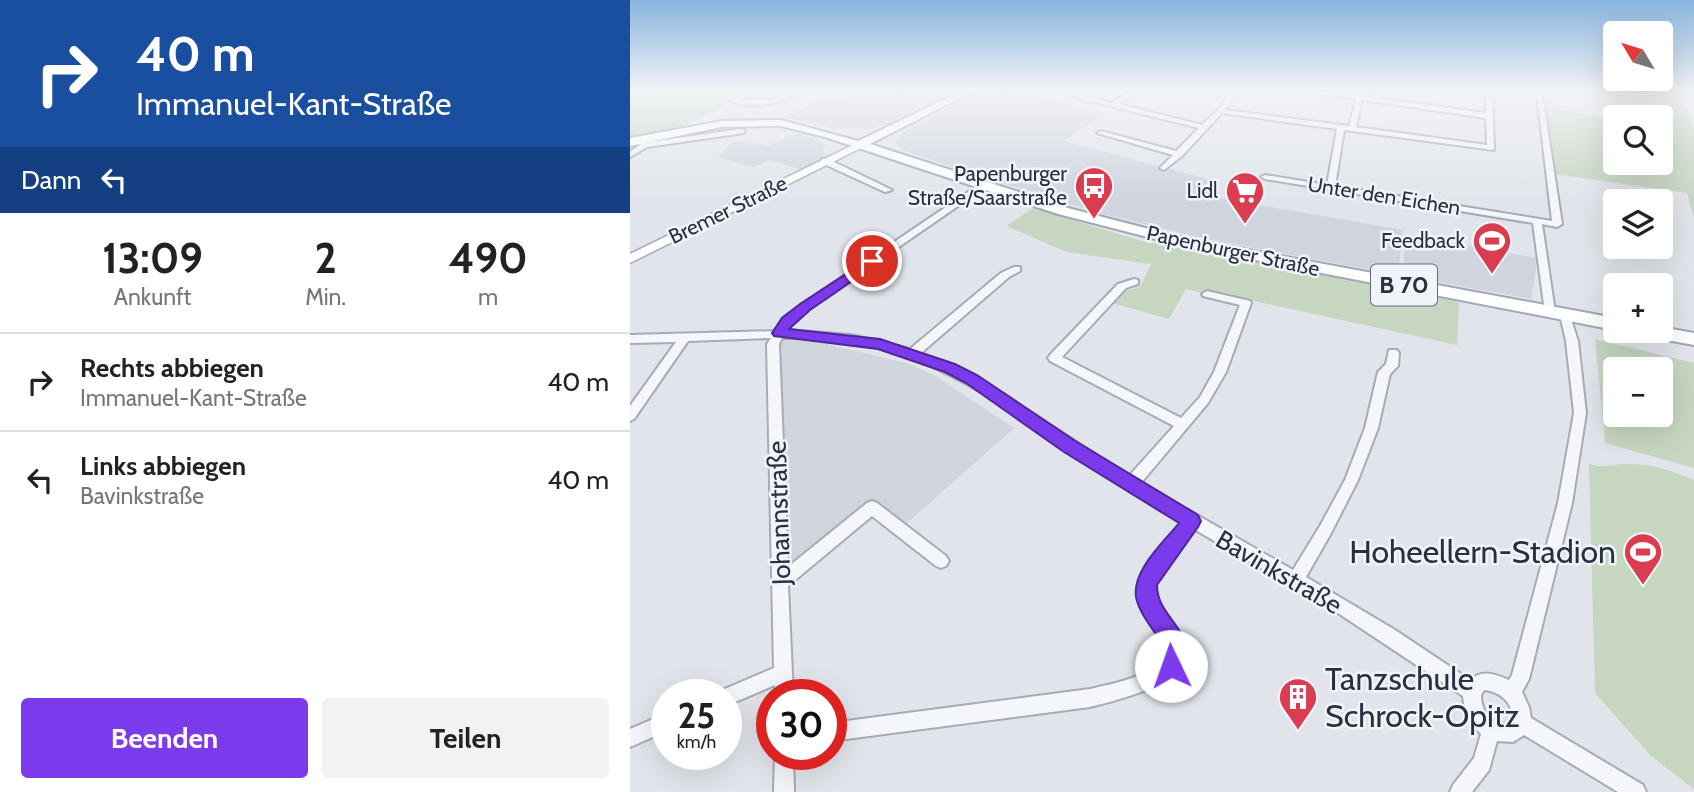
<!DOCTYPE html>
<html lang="de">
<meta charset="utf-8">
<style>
:root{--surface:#fff;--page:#f2f2f2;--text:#222;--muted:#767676;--line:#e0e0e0;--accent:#7c3aed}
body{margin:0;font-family:Cabin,sans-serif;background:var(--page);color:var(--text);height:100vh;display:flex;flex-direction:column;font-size:26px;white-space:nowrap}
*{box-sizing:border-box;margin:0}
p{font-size:23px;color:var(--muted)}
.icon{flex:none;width:38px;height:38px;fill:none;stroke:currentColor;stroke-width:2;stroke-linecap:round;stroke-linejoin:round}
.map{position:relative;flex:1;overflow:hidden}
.sheet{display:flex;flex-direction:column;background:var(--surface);width:630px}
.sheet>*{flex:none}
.guide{background:#1a4fa0;color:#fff;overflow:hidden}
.needle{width:46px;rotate:308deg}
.buttons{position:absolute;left:973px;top:21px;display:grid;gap:14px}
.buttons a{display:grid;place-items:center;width:70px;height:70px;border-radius:7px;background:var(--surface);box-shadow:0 7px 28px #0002;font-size:35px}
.speed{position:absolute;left:21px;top:679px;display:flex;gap:14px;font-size:35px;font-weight:700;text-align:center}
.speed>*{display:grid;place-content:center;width:91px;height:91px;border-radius:50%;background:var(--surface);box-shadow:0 7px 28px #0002;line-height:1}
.speed small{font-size:18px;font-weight:400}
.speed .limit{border:10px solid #d22;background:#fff;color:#111}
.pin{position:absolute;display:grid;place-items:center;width:60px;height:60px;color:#fff;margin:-30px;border:4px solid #fff;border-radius:50%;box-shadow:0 2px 7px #0007}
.me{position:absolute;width:77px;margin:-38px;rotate:357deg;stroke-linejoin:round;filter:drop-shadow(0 0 5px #0008)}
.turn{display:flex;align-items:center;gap:24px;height:147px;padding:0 21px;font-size:32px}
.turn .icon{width:91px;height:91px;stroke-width:2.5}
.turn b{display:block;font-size:49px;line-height:60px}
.then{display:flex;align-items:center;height:66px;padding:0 21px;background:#0003;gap:14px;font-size:26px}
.eta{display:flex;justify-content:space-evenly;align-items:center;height:119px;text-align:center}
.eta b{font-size:42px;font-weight:700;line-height:49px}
.cta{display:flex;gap:14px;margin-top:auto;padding:14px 21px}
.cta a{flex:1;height:80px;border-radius:7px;background:var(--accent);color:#fff;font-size:28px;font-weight:700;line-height:80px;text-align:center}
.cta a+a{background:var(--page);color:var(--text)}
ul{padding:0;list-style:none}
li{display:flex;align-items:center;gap:21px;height:98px;padding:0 21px;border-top:2px solid var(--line)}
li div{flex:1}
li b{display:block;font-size:26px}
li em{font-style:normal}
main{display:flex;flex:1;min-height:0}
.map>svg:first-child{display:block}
.built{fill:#cfd4dd}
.green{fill:#c6d6c1;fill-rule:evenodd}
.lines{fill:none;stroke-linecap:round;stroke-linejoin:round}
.street-casing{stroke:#a6abb6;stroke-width:4}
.secondary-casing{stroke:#a6abb6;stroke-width:3}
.primary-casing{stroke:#9fa8b8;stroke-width:4}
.street{fill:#f4f6f9;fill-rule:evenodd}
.secondary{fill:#fff;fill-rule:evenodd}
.primary{fill:#fff;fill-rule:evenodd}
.route{fill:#7c3aed;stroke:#51269a;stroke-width:2}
.labels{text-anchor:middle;stroke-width:5;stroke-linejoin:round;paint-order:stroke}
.far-poi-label{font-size:21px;fill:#283144;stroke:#f1f4f8;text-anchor:end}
.far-street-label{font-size:21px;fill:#283144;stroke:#f1f4f8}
.shield{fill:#f1f4f8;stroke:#646c7a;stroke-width:2}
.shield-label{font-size:24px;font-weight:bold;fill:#283144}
.street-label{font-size:26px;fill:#283144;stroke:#f1f4f8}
.near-poi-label{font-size:32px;fill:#283144;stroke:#f1f4f8;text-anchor:end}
</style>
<main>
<section class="sheet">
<div class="guide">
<div class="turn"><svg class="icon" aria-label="right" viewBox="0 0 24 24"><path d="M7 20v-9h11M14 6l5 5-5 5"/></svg><div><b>40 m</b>Immanuel-Kant-Straße</div></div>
<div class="then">Dann<svg class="icon" aria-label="left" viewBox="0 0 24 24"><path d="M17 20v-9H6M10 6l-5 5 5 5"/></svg></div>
</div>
<div class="eta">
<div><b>13:09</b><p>Ankunft</p></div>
<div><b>2</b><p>Min.</p></div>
<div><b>490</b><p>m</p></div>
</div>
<ul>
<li><svg class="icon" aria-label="right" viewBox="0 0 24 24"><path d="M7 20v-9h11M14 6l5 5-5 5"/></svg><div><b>Rechts abbiegen</b><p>Immanuel-Kant-Straße</p></div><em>40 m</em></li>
<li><svg class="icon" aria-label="left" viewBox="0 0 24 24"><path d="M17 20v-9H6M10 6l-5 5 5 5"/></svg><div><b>Links abbiegen</b><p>Bavinkstraße</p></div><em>40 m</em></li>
</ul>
<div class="cta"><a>Beenden</a><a>Teilen</a></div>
</section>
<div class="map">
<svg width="1064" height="792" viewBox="0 0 1064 792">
<rect width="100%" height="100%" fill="#e1e5eb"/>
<path class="built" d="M 237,89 L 273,94 L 295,89 L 332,90 L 253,126 L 239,129 L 204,129 L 158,118 L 190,99 L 211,102 Z
M 354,89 L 374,95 L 381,91 L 474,114 L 433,141 L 586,181 L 583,197 L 773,230 L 768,275 L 571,238 L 473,214 L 337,172 L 275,151 L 268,146 L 266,142 L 272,133 Z
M 168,133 L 196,144 L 192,153 L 203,158 L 176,171 L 140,160 L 123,167 L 89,157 L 103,141 L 139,146 Z
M 775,235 L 908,258 L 901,299 L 773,276 Z
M 154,339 L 192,343 L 280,364 L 307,377 L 384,428 L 276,524 L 242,504 L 162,566 L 148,346 Z"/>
<path class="green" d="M 0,89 L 128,89 L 49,128 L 0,139 Z
M 1029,89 L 1051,89 L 1064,129 L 1064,218 L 1057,193 L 924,174 L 915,107 L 985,119 L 985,163 L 1031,163 L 1031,127 L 1042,128 Z
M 403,208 L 512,241 L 810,296 L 829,303 L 827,345 L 577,291 L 568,292 L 556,289 L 539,319 L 482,303 L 491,292 L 510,287 L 522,262 L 519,264 L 437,252 L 376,226 Z
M 965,339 L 1064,363 L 1064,468 L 975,443 ZM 985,369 L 1031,369 L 1031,415 L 985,415 Z
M 959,464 C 978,469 980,464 998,464 C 1020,463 1043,471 1064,480 L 1064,789 L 1021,756 L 965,693 Z"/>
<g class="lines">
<g class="street-casing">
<path id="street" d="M 123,89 L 131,89 L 111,100 L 139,100 L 168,89 L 175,89 C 155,103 123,111 100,101 Z
M 427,89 L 434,89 L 433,91 L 482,103 L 503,89 L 510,89 L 489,104 L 572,125 L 588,110 L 603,89 L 609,89 L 595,110 L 719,126 L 726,99 L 680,93 L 677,91 L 678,89 L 856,113 L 856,89 L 862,89 L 864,150 L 714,130 L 705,186 L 922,221 L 907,94 L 912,93 L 932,224 L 927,227 L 912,224 L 925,312 L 920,315 L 915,312 L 903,223 L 635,179 L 631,177 L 635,175 L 697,185 L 707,129 L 592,113 L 552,156 L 534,170 L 530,168 L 543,155 L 467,133 L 471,131 L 546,151 L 569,128 L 425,92 ZM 732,100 L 856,118 L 857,145 L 726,127 Z
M 534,89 L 547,89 L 552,91 L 549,93 Z
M 863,89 L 884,89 L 891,91 L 888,93 Z
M 111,129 L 115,131 L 114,133 L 17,147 L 0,157 L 0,152 L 12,143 Z
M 192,159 L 198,159 L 262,190 L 255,192 L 192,163 Z
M 350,184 L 357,186 L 179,309 L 161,323 L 157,330 L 221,335 L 280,349 L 371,273 L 384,267 L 390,267 L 390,271 L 379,277 L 291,353 L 355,383 L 499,476 L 544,426 L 420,361 L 418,358 L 420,355 L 488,284 L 504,279 L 508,280 L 508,284 L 496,288 L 432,357 L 551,418 L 570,397 L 584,372 L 610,305 L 573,296 L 572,294 L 577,291 L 620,301 L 621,303 L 596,372 L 578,403 L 511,483 L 663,570 L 690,526 L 715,480 L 735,428 L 748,372 L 756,364 L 759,350 L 767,350 L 769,353 L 768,366 L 760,374 L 748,428 L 728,480 L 700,535 L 676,577 L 765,630 L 840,680 C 853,669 865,674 879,680 L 882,675 L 928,503 L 944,413 L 936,341 L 930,315 L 935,312 L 939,313 L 948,341 L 956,413 L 942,503 L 899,679 L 892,692 L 899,707 L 901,718 L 1013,785 L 1016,792 L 988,792 L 894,735 L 883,742 L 867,741 L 859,770 L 842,792 L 820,792 L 823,785 L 844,758 L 851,734 C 840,724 834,711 833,696 L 711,615 L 564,529 C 551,545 528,566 525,587 C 523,601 536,614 544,625 C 548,631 555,640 555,649 C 557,685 487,700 460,707 L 201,741 L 201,723 L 460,689 C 482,684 535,674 539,648 C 532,633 520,621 513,606 C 499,575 534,544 552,522 C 522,504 491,486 461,466 C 404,427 349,384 283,359 C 242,343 196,337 152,338 L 149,344 L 158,567 L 237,503 L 242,501 L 247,503 L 316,556 L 319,561 L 316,566 L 311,568 L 306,566 L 242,516 L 158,586 L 163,695 L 145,695 L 145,685 L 96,706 L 96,695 L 88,695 L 90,691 L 144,668 L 137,344 L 141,338 L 58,341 L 4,419 L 0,421 L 0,406 L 46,342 L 0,343 L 0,335 L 146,331 L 153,318 L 171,305 ZM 854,690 C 871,692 882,702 883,719 L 879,724 C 861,724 851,712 851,695 Z
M 37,713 L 37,731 L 0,747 L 0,729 Z
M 145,754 L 163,754 L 164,792 L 144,792 Z"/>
</g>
<g class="secondary-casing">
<path id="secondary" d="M 229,142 L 233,143 L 233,147 L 0,263 L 0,254 Z"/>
</g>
<g class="primary-casing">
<path id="primary" d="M 336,89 L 348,89 L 240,144 L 438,208 L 554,238 L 985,318 L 985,330 L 553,246 L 428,214 L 195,137 L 151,126 L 92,127 L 0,146 L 0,138 L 92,121 L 151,120 L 228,141 Z
M 1031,327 L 1064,333 L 1064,345 L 1020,337 L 1011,331 L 1031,331 Z"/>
</g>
<use href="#street" class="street"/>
<use href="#secondary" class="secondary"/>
<use href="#primary" class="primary"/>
</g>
<linearGradient id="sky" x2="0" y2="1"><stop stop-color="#88b3de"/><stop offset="0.45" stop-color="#f2f3f6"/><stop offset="1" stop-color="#f2f3f6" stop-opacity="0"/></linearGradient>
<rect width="1064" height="200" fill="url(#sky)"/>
<path class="route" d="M 242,257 L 249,261 L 247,264 L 180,310 L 159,329 L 250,339 L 325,364 L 347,375 L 447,442 L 568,515 L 571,521 L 568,527 L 527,585 C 527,622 574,631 549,674 L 541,678 L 533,674 L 530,666 L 536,649 C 527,634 509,614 506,597 C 502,570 534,542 549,523 L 434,452 L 336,383 L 315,372 L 248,349 L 144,336 L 142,333 L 152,318 L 170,304 Z"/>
<defs>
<g id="bus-pin" transform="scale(2.0125)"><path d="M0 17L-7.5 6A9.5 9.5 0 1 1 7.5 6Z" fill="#da3c50" stroke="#f1f4f8"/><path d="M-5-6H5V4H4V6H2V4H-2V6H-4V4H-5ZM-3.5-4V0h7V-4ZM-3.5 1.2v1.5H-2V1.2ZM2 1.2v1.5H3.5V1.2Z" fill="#fff"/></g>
<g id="supermarket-pin" transform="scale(2.0125)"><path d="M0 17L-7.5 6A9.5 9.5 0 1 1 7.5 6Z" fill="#da3c50" stroke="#f1f4f8"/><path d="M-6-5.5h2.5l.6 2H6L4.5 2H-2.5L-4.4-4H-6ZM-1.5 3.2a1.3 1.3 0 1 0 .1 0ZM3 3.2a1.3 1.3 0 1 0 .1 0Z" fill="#fff"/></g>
<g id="stadium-pin" transform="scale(2.0125)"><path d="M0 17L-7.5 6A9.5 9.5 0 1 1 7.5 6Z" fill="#da3c50" stroke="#f1f4f8"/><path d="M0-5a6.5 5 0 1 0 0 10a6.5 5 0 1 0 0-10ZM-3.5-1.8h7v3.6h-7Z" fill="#fff"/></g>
<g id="building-pin" transform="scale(2.0125)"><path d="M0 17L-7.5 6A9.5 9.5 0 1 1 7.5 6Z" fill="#da3c50" stroke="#f1f4f8"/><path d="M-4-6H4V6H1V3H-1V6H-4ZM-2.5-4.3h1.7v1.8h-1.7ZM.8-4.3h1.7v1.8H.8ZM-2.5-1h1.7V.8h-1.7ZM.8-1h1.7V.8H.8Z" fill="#fff"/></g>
</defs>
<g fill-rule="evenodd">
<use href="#bus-pin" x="464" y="186"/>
<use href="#supermarket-pin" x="615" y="191"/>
<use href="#stadium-pin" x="862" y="241"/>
<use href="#stadium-pin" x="1013" y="552"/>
<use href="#building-pin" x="668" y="697"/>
</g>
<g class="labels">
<g class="far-poi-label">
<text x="437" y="181">Papenburger<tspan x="437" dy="24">Straße/Saarstraße</tspan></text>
<text x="588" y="198">Lidl</text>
<text x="835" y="248">Feedback</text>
</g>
<g class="far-street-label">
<text transform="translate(754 196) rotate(9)" y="7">Unter den Eichen</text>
<text transform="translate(98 210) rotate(-26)" y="7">Bremer Straße</text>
<text transform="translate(603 251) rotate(12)" y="7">Papenburger Straße</text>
</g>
<rect class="shield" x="741" y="264.5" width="66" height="41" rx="5"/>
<g class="shield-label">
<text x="774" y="293">B 70</text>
</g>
<g class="street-label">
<text transform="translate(149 513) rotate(-92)" y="9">Johannstraße</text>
<text transform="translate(649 572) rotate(30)" y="9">Bavinkstraße</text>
</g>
<g class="near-poi-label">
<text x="986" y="563">Hoheellern-Stadion</text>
<text x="695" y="690" text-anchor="start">Tanzschule<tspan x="695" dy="37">Schrock-Opitz</tspan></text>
</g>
</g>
</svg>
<div class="buttons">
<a><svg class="needle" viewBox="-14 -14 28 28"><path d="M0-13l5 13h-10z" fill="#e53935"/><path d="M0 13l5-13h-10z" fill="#767676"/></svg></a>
<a><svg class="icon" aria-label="search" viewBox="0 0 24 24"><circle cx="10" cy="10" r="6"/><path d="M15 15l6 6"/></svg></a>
<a><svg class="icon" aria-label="layers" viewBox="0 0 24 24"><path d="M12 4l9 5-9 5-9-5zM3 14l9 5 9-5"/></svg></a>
<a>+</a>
<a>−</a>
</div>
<div class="speed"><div>25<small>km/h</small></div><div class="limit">30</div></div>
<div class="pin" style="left:242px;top:261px;background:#d93025"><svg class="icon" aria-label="arrive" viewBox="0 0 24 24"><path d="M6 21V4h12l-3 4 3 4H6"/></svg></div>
<svg class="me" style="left:541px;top:666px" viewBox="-20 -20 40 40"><circle r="19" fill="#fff"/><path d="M0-13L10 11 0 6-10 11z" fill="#7c3aed"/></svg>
</div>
</main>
